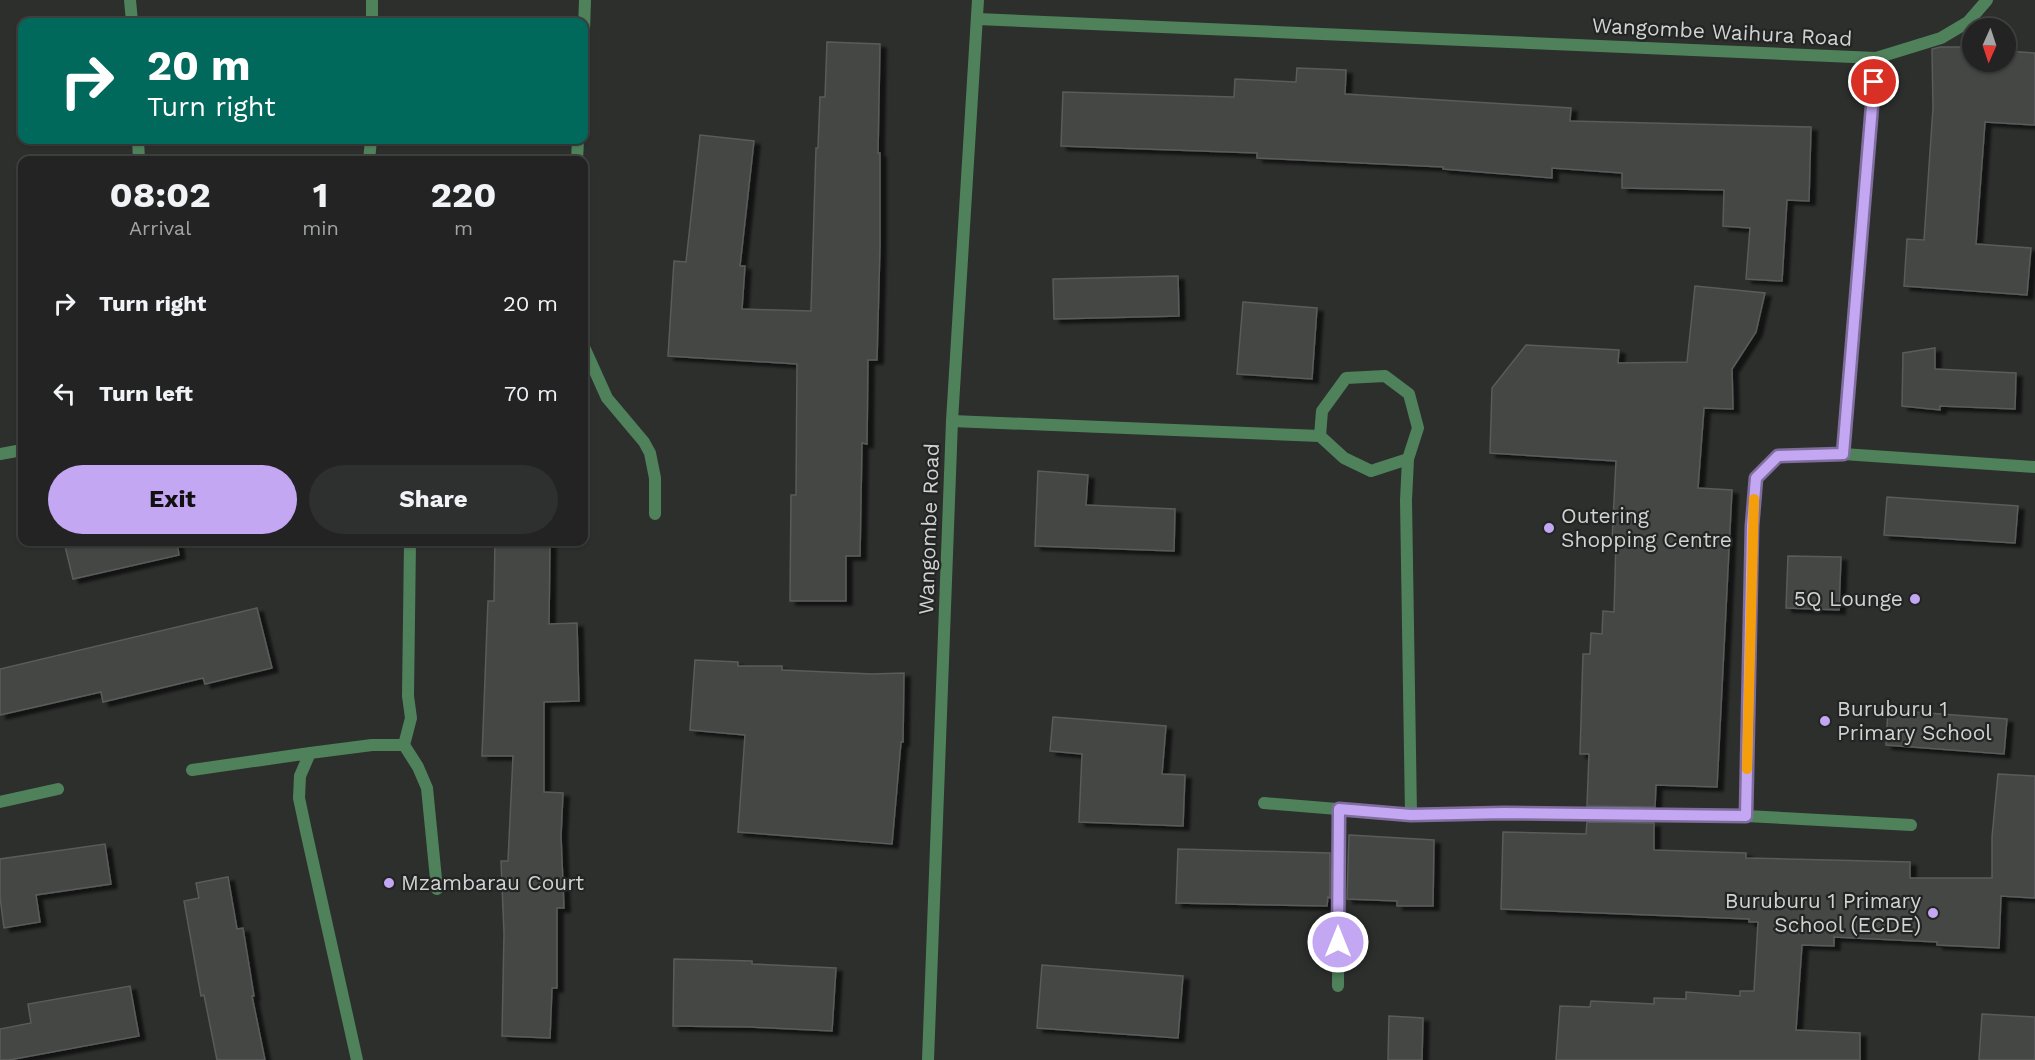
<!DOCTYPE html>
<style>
:root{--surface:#222322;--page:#2e2f2f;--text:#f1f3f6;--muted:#a2a4a5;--line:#3f4040;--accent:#c3a7f2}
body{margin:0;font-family:"Work Sans",sans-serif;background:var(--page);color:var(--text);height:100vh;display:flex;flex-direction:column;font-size:22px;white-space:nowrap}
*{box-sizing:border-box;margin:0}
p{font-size:20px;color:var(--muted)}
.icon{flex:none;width:33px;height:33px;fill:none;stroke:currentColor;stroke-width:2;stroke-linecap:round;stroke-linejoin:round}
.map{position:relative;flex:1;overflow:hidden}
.side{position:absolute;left:18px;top:156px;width:570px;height:390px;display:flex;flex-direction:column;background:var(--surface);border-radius:12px;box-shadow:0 2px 4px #0004,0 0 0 2px var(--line)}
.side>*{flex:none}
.top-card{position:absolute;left:18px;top:18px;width:570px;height:126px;border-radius:12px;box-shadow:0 2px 4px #0004,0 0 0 2px var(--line);background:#00695c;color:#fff;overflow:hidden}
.needle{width:39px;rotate:183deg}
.buttons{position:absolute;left:1962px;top:18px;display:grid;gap:12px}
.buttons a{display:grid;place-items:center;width:54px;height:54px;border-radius:50%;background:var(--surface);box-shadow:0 2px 4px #0004,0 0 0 2px var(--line);font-size:30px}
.pin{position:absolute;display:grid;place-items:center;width:51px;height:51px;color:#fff;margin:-26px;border:3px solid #fff;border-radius:50%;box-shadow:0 2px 6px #0007}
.me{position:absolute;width:66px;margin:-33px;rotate:0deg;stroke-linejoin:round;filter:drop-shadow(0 0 4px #0008)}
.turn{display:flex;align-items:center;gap:21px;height:126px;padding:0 30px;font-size:27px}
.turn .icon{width:78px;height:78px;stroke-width:2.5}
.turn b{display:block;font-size:42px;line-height:51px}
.eta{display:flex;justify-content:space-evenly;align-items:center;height:102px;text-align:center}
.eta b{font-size:36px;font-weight:700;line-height:42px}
.cta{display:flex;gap:12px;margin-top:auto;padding:12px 30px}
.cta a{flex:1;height:69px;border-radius:36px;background:var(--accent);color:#111;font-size:24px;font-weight:700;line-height:69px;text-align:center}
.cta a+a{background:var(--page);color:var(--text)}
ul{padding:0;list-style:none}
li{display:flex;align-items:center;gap:18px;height:90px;padding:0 30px}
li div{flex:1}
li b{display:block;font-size:22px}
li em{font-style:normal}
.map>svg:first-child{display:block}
.building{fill:#444644;stroke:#595c5a;stroke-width:1.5;filter:url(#shadow)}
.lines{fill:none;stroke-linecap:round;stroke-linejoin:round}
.minor{stroke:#4f825b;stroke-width:12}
.tertiary{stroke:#4f825b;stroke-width:12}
.route-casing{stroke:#7f6d9d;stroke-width:15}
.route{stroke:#c3a7f2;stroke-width:10}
.slow{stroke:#f59e0b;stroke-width:10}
.poi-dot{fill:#c3a7f2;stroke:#232524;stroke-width:2}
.labels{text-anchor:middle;stroke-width:4.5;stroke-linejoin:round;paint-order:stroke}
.street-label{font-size:21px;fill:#d1d2d1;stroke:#232524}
.poi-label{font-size:21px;fill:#d1d2d1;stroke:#232524;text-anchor:start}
</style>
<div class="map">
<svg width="2035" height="1060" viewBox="0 0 2035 1060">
<defs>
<filter id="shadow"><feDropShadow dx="6" dy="4" stdDeviation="1.5" flood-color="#0009"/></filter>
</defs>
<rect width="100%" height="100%" fill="#2d2f2d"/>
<path class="building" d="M 827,42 L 880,44 L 878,153 L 880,153 L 880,245 L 877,360 L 868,360 L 867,444 L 862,443 L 860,556 L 846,556 L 846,601 L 790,601 L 791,495 L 796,495 L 797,364 L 668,356 L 674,261 L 686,262 L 700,135 L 754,141 L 740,266 L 745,266 L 742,309 L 811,311 L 816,148 L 818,148 L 820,97 L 825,97 Z
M 2006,46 L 2008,46 L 2008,51 L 2035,53 L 2035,125 L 1985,122 L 1976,244 L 2031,248 L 2027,295 L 1904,286 L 1907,239 L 1924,240 L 1933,108 L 1932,49 L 1940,47 L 1972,47 L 1972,62 L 2006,62 Z
M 1297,68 L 1346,70 L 1345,94 L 1571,108 L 1570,121 L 1811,127 L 1809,201 L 1787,200 L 1782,281 L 1746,279 L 1750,228 L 1723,226 L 1724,190 L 1622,188 L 1622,173 L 1552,168 L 1552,178 L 1443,169 L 1443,167 L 1257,158 L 1257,153 L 1061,146 L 1063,92 L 1234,97 L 1235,79 L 1296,82 Z
M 1178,276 L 1179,316 L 1054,319 L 1053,279 Z
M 1695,286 L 1765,293 L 1756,332 L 1732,369 L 1733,409 L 1704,408 L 1698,488 L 1732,490 L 1717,787 L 1656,785 L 1655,807 L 1587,806 L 1589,754 L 1580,754 L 1583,654 L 1590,654 L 1591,633 L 1602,634 L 1603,611 L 1614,612 L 1616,541 L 1612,541 L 1616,461 L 1490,453 L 1492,388 L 1526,345 L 1619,350 L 1618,363 L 1687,362 Z
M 1243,302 L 1317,308 L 1312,379 L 1237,374 Z
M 1935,348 L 1935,369 L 2016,373 L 2015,409 L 1940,406 L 1940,410 L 1902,406 L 1903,353 Z
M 1038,471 L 1088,475 L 1086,505 L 1175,509 L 1174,551 L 1035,546 Z
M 1887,497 L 2018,506 L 2015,543 L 1884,535 Z
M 64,542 L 177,542 L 179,555 L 73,579 Z
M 495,542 L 550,542 L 549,624 L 577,623 L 579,701 L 544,702 L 544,792 L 563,793 L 561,836 L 564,908 L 557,908 L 557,988 L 552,988 L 550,1038 L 502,1036 L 504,933 L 501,861 L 508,861 L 513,756 L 482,756 L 488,601 L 494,601 Z
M 1788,556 L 1841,557 L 1839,610 L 1786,608 Z
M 257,608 L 272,668 L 205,684 L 203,678 L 103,702 L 101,692 L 0,715 L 0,669 Z
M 695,660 L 738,662 L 738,666 L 782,666 L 782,670 L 872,674 L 904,673 L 903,742 L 901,742 L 892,844 L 738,832 L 745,735 L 690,730 Z
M 1888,710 L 2007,719 L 2004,754 L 1886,745 Z
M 1053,717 L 1166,726 L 1162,774 L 1185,775 L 1183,826 L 1079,822 L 1082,754 L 1050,751 Z
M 1998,774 L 2035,776 L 2035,898 L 2001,896 L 1999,948 L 1937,945 L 1937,942 L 1834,937 L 1834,946 L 1802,945 L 1796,1030 L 1860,1033 L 1860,1060 L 1556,1060 L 1560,1006 L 1590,1007 L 1591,1001 L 1654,1004 L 1654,998 L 1686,999 L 1686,992 L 1740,996 L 1740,991 L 1754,991 L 1758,922 L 1749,922 L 1749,919 L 1501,909 L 1503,832 L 1586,834 L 1587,822 L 1654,823 L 1654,850 L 1746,853 L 1746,858 L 1910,862 L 1910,878 L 1992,878 L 1992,837 Z
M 1349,835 L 1434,840 L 1433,906 L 1397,906 L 1397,901 L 1347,899 Z
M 105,844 L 111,884 L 36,895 L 40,922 L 4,928 L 0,897 L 0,859 Z
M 1178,849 L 1330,853 L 1330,898 L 1328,897 L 1327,906 L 1176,903 Z
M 228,877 L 237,929 L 243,928 L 254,996 L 252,996 L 265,1060 L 217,1060 L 204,995 L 201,996 L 184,901 L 199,898 L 196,883 Z
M 674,959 L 752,961 L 752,964 L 836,968 L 832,1031 L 750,1027 L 673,1026 Z
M 1042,965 L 1183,976 L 1178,1038 L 1037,1028 Z
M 130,986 L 139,1036 L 9,1060 L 0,1060 L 0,1029 L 31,1023 L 28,1004 Z
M 1982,1014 L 2035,1017 L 2035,1060 L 1979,1060 Z
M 1389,1016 L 1423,1018 L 1422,1060 L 1388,1060 Z"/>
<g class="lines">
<path class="minor" d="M 130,0 L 132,22
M 372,0 L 372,22
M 978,19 L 1876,58 L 1941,38 L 1968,22 L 1987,0
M 584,30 L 585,0
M 1876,58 L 1843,454 L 2035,467
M 138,140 L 139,160
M 369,160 L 371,140
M 577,160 L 578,140
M 584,347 L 607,398 L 644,442 L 650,453 L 655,478 L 655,514
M 952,421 L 1320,436 L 1344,458 L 1371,471 L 1408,459 L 1418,428 L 1409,394 L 1385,376 L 1346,378 L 1322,411 L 1320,436
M 0,454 L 22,450
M 1408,459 L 1406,500 L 1411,815
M 404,745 L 418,767 L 427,788 L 437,889
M 192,770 L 310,753
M 0,802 L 58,789
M 1264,803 L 1411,815 L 1504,813 L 1746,816 L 1911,825
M 1746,816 L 1752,526 L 1756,478 L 1778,456 L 1843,454
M 1338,986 L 1339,809
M 357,1060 L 306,831 L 299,798 L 300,776 L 310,753 L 372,745 L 404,745 L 411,718 L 408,696 L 410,542"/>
<path class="tertiary" d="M 928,1060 L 952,421 L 978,0"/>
</g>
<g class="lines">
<g class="route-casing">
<path id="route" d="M 1338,942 L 1339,809 L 1411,815 L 1504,813 L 1746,816 L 1752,526 L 1756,478 L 1778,456 L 1843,454 L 1874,82"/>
</g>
<use href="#route" class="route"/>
<path class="slow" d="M 1747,769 L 1754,499"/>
</g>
<g class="poi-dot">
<circle cx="1549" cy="528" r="6"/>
<circle cx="1915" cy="599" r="6"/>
<circle cx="1825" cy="721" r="6"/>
<circle cx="389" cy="883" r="6"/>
<circle cx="1933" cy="913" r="6"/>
</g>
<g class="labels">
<g class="street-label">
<text transform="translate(1722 32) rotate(3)" y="7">Wangombe Waihura Road</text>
<text transform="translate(929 529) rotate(-88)" y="7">Wangombe Road</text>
</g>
<g class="poi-label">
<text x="1561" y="523">Outering<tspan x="1561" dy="24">Shopping Centre</tspan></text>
<text x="1903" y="606" text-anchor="end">5Q Lounge</text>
<text x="1837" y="716">Buruburu 1<tspan x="1837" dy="24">Primary School</tspan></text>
<text x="401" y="890">Mzambarau Court</text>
<text x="1921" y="908" text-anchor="end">Buruburu 1 Primary<tspan x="1921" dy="24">School (ECDE)</tspan></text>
</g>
</g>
</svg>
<div class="buttons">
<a><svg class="needle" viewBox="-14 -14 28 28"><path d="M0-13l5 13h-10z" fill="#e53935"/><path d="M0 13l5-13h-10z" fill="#a2a4a5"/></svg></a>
</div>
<div class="pin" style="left:1874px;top:82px;background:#d93025"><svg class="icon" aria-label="arrive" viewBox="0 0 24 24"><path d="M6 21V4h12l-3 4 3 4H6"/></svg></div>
<svg class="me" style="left:1338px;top:942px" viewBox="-20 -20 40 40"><circle r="17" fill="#c3a7f2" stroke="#fff" stroke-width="3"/><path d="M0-11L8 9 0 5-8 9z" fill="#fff"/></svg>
<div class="top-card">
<div class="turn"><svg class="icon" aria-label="right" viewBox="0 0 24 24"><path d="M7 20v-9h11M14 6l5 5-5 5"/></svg><div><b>20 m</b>Turn right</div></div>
</div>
<section class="side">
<div class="eta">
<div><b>08:02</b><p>Arrival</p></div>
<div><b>1</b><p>min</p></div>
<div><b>220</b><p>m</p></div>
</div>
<ul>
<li><svg class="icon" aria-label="right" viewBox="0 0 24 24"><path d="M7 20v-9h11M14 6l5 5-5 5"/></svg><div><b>Turn right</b></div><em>20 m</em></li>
<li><svg class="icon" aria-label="left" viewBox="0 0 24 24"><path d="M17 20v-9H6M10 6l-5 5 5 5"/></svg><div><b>Turn left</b></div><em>70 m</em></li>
</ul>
<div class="cta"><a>Exit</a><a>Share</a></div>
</section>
</div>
